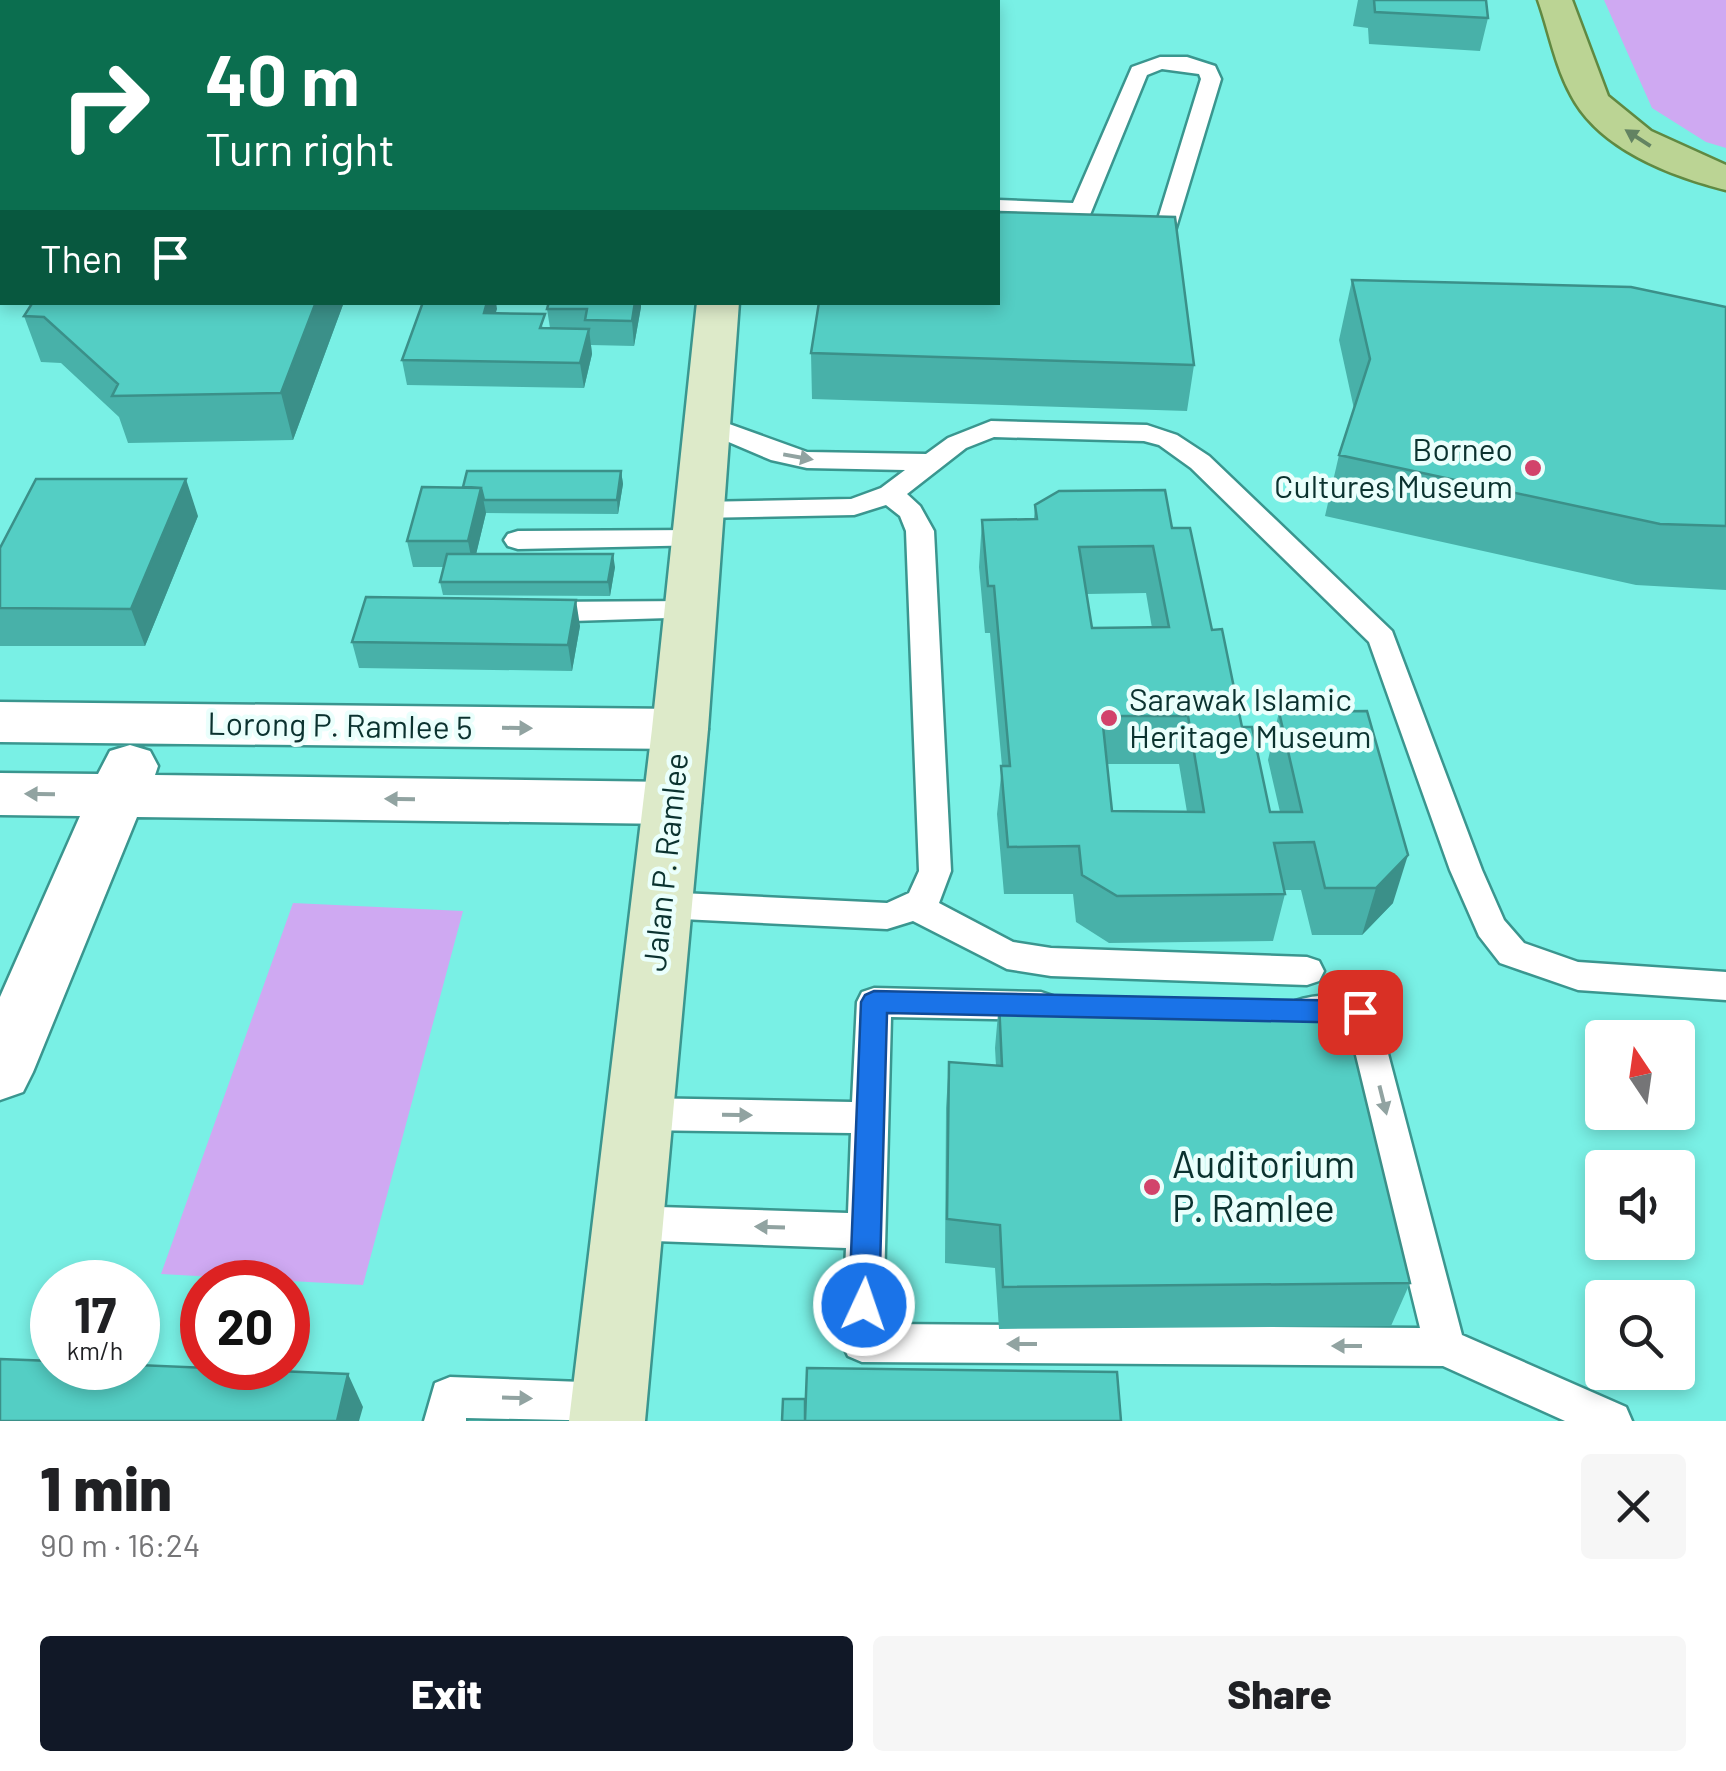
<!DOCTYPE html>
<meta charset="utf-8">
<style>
:root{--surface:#fff;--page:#f6f6f6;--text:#202124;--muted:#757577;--accent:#111827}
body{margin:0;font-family:Barlow,sans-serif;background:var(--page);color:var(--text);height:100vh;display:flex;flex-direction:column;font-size:38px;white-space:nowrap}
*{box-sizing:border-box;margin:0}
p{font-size:32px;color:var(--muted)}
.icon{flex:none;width:55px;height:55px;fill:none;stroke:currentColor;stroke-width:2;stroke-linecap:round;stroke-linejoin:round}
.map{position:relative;height:1421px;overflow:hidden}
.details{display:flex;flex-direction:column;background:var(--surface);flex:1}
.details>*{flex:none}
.top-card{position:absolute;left:0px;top:0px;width:1000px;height:305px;box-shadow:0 5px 15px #0003;background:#0b6e4f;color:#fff;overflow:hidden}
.needle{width:65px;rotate:347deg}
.controls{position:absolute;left:1585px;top:1020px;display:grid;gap:20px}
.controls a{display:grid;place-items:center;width:110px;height:110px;border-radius:10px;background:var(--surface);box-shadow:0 5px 15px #0003;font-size:50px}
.speed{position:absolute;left:30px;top:1260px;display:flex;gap:20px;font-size:50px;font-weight:700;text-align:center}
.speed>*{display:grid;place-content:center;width:130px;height:130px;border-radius:50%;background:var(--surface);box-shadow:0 5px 15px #0003;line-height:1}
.speed small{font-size:25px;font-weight:400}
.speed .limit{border:15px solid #d22;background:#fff;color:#111}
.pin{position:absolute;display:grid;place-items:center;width:85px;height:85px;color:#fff;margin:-42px;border-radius:20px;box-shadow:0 5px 15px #0006}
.me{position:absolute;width:110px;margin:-55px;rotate:3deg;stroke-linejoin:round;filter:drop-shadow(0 0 8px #0008)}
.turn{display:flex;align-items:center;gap:35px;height:210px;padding:0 40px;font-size:45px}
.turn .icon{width:130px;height:130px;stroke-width:2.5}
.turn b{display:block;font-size:70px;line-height:85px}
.then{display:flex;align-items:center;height:95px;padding:0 40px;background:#0003;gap:20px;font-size:38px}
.round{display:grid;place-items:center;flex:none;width:105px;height:105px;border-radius:10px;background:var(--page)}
.summary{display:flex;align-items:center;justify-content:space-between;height:170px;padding:0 40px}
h1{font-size:60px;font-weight:800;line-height:75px}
.action{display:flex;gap:20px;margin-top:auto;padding:20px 40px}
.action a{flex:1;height:115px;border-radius:10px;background:var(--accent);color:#fff;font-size:40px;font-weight:800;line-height:115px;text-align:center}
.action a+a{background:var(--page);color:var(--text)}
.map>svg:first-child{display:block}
.green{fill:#cfa9f2}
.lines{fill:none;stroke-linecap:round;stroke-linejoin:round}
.service-casing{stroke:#3a968f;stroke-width:5}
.minor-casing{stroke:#3a968f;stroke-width:5}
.secondary-casing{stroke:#3a968f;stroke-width:5}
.primary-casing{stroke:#608942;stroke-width:5}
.service{fill:#fff;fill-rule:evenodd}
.minor{fill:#fff;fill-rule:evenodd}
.secondary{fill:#ddeac9;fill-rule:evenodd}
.primary{fill:#bbd494;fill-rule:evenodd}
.wall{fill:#48b1a9;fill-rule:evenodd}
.shaded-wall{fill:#3b9089}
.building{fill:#54cec4;stroke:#3b9089;stroke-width:2.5;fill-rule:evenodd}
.oneway{fill:#638362}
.oneway2{fill:#91a3a1}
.route{fill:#1a73e8;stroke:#114b97;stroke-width:2.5}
.poi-dot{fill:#d2436b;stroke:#eafffc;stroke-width:4}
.labels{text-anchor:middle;stroke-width:9;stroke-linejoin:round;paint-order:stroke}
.poi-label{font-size:32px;fill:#0b322f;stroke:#eafffc;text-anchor:end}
.street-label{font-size:32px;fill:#0b322f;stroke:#eafffc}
.near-poi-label{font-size:38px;fill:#0b322f;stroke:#eafffc;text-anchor:start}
</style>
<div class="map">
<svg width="1726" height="1421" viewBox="0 0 1726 1421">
<rect width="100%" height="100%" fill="#79f0e5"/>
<path class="green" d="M 1604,0 L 1726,0 L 1726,148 L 1706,142 L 1652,108 Z
M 293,903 L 463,911 L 363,1285 L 161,1274 Z"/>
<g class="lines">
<g class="service-casing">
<path id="service" d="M 1187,57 L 1215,66 L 1221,79 L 1175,231 C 1149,237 1080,251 1060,233 L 1067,216 L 998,213 L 998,200 L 1073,203 L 1132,67 L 1160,57 ZM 1162,69 L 1199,74 L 1201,79 L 1157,222 L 1136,227 L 1085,227 L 1147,75 Z
M 707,416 L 807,452 L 926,454 L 948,438 L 991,421 L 1147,425 L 1177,435 L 1209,456 L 1392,631 L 1482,870 L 1504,920 L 1524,943 L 1578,962 L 1726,972 L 1726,1000 L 1578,990 L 1500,963 L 1479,936 L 1450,870 L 1369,642 L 1191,468 L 1159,445 L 1144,441 L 994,437 L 966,448 L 907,494 L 920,506 L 934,531 L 951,871 L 939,903 L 1013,942 L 1051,948 L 1307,957 L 1319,961 L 1324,971 L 1319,981 L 1307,985 L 1051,976 L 1007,969 L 913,921 L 887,929 L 661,918 L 649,914 L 644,905 L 649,896 L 661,892 L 887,903 L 909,893 L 919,871 L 906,531 L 900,516 L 886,505 L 854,515 L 699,518 L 686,510 L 699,502 L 851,499 L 881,488 L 905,470 L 807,468 L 771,460 L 698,429 L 694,424 L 698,419 Z
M 697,530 L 707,533 L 711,539 L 707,545 L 518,549 L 508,546 L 504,540 L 508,534 L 518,531 Z
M 691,601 L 701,603 L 705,610 L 701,617 L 539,622 L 529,619 L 525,612 L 529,605 L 539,602 Z
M 874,988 L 1041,992 L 1053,996 L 1058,1006 L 1053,1016 L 1041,1020 L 891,1017 L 883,1324 L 1420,1328 L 1346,1026 L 1295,1021 L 1290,1011 L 1295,1001 C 1317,993 1350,994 1372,1002 L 1377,1012 L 1462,1335 L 1626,1407 L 1632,1421 L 1565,1421 L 1443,1366 L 862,1362 L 848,1356 L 842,1343 L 846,1248 L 627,1240 L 613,1235 L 608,1223 L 613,1211 L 627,1206 L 848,1213 L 851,1133 L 639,1130 L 626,1125 L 621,1114 L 626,1103 L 639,1098 L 852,1102 L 857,1002 L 862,992 Z
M 450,1377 L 609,1383 L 624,1389 L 630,1403 L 624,1417 L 614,1421 L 466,1418 L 466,1421 L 424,1421 L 435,1383 Z"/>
</g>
<g class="minor-casing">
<path id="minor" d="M 0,702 L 680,709 L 700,715 L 708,729 L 700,743 L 680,749 L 0,742 Z
M 130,745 L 150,751 L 158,766 L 155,775 L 672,782 L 692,788 L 701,803 L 692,818 L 672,824 L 137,817 L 33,1072 L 23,1092 L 0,1100 L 0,997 L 80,816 L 0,815 L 0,773 L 98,774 L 110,751 Z"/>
</g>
<g class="secondary-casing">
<path id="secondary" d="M 697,302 L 739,302 L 708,729 L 645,1421 L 569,1421 L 652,729 Z"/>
</g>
<g class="primary-casing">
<path id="primary" d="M 1538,0 L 1572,0 L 1608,96 L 1651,131 L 1726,165 L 1726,190 C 1671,176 1599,149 1571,95 C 1555,66 1549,31 1538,0 Z"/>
</g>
<use href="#service" class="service"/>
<use href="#minor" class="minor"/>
<use href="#secondary" class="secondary"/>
<use href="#primary" class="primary"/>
</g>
<path class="wall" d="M 536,0 L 638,2 L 536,2 Z
M 1358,0 L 1486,0 L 1488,18 L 1480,51 L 1369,44 L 1368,28 L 1353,26 Z
M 1352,280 L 1726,307 L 1726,590 L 1636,585 L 1325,516 L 1339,455 L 1354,409 L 1339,340 Z
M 33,302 L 344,302 L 293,440 L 128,443 L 119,417 L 61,363 L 41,362 L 24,316 Z
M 423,302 L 496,302 L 496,313 L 547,328 L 550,328 L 547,309 L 641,307 L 634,346 L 591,345 L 592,354 L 584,388 L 407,385 L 402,360 Z
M 811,353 L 1194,365 L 1187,411 L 812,399 Z
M 621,471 L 623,484 L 618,514 L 486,513 L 476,554 L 615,567 L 610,596 L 443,595 L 440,582 L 444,567 L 413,567 L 407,541 L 463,487 Z
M 1035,505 L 1172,528 L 1212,630 L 1270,812 L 1280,812 L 1268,760 L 1279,712 L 1393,903 L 1362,935 L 1312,935 L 1301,890 L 1284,890 L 1285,894 L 1273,941 L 1109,943 L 1076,922 L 1073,894 L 1004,894 L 997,814 L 1002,766 L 990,633 L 985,633 L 979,567 L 982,520 L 1034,519 ZM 1146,593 L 1152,628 L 1092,628 L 1087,594 ZM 1107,764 L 1179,764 L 1187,812 L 1112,811 Z
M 198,516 L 145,646 L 0,646 L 0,548 Z
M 580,626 L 572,671 L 359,668 L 352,642 Z
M 999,1002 L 1410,1283 L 1391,1326 L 999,1329 L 995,1268 L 945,1263 L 946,1108 L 949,1062 L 996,1066 L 995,1048 Z"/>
<path class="shaded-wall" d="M 2,223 L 2,293 L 0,297 L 0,227 Z
M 316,302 L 344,302 L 293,440 L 281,393 Z
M 487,302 L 496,302 L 497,309 L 488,338 L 484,313 Z
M 635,302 L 641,302 L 641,307 L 634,346 L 632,321 Z
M 589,329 L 592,354 L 584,388 L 580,363 Z
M 621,471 L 623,484 L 618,514 L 617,500 Z
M 186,479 L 198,516 L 145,646 L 131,609 Z
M 481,488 L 486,513 L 473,567 L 468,541 Z
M 613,554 L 615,567 L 610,596 L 608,582 Z
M 576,600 L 580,626 L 572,671 L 568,645 Z
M 1408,855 L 1393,903 L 1362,935 L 1376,888 Z
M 348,1374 L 363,1407 L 359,1421 L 337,1421 Z"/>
<path class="building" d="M 291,0 L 435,0 L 434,2 L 284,2 Z
M 558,0 L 630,0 L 629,2 Z
M 1374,0 L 1486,0 L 1488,18 L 1375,12 Z
M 2,113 L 2,223 L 0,227 L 0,114 Z
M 998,212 L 1175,217 L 1194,365 L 811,353 L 819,302 L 998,302 Z
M 1352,280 L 1631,287 L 1726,307 L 1726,526 L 1660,524 L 1339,455 L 1370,359 Z
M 33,302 L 316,302 L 281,393 L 112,396 L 118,384 L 44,317 L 24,316 Z
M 423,302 L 487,302 L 484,313 L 545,314 L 540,328 L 589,329 L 580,363 L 402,360 Z
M 549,302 L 635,302 L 632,321 L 585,320 L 587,309 L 547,309 Z
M 467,471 L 621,471 L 617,500 L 484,500 L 481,488 L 463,487 Z
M 36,479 L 186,479 L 131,609 L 0,608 L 0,548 Z
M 422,487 L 481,488 L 468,541 L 407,541 Z
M 1165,490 L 1172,528 L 1190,528 L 1212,630 L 1222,629 L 1242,727 L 1252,727 L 1270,812 L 1302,812 L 1279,712 L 1367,711 L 1408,855 L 1376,888 L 1325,888 L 1314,842 L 1274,843 L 1285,894 L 1117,896 L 1082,875 L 1079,846 L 1008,847 L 1001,766 L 1010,766 L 994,586 L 988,586 L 982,520 L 1037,519 L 1035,505 L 1059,491 ZM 1153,546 L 1169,627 L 1092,628 L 1079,547 ZM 1102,716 L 1188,716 L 1204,812 L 1112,811 Z
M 447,554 L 613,554 L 608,582 L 440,582 Z
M 366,597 L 576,600 L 568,645 L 352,642 Z
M 999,1002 L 1344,1011 L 1410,1283 L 1003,1287 L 1000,1225 L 947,1219 L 949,1062 L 1002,1066 Z
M 0,1359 L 52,1361 L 52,1368 L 138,1368 L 138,1365 L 348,1374 L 337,1421 L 0,1421 Z
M 807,1368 L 1117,1372 L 1121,1421 L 805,1421 Z
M 783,1399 L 805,1399 L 805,1421 L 782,1421 Z"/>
<defs><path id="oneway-solid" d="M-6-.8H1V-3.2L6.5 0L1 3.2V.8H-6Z" transform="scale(2.5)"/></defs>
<use class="oneway" href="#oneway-solid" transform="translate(1638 138) rotate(-147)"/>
<g class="oneway2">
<use href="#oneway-solid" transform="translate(798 457) rotate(10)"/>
<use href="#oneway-solid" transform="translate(517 728) rotate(1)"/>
<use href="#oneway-solid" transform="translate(40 794) rotate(-179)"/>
<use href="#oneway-solid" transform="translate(400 799) rotate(-179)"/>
<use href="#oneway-solid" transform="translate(1383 1100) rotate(76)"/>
<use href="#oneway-solid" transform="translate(737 1115) rotate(1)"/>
<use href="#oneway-solid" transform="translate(770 1227) rotate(-178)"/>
<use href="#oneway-solid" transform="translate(1022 1344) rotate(-180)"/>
<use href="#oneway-solid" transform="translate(1347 1346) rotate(-180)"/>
<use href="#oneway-solid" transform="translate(517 1398) rotate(2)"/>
</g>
<path class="route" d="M 874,991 L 1360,1001 L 1370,1005 L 1373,1012 L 1370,1020 L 1360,1023 L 887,1013 L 879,1305 L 874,1315 L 864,1319 L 853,1315 L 849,1305 L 861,1002 L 865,995 Z"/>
<g class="poi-dot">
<circle cx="1533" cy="468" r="10"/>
<circle cx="1109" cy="718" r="10"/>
<circle cx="1152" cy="1187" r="10"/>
</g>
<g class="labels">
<g class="poi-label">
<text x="1513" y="461">Borneo<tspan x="1513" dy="37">Cultures Museum</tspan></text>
<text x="1129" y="711" text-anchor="start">Sarawak Islamic<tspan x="1129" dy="37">Heritage Museum</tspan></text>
</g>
<g class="street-label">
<text transform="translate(340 726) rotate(1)" y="11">Lorong P. Ramlee 5</text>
<text transform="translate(666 862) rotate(-84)" y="11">Jalan P. Ramlee</text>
</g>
<g class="near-poi-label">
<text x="1172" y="1178">Auditorium<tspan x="1172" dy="44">P. Ramlee</tspan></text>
</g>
</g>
</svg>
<div class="controls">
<a><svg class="needle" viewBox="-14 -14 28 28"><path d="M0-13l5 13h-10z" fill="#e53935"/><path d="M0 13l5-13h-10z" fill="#757577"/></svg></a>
<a><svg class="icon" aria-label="sound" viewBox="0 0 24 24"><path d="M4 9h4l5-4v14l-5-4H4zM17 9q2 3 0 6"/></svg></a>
<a><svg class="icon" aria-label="search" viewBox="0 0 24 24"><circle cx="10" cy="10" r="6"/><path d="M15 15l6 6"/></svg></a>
</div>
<div class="speed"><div>17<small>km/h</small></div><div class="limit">20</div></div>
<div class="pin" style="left:1360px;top:1012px;background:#d93025"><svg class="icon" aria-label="arrive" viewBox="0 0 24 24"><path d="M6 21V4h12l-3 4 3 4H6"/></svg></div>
<svg class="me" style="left:864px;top:1305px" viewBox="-20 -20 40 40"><circle r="17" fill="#1a73e8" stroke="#fff" stroke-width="3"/><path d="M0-11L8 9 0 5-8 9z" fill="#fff"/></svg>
<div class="top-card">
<div class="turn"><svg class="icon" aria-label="right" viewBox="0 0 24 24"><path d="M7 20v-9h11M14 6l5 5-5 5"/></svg><div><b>40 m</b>Turn right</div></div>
<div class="then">Then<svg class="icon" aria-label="arrive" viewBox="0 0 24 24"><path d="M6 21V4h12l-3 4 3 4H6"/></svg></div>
</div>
</div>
<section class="details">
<div class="summary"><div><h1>1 min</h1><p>90 m · 16:24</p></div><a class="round"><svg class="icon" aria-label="close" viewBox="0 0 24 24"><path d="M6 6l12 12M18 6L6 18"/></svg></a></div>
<div class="action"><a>Exit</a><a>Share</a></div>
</section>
